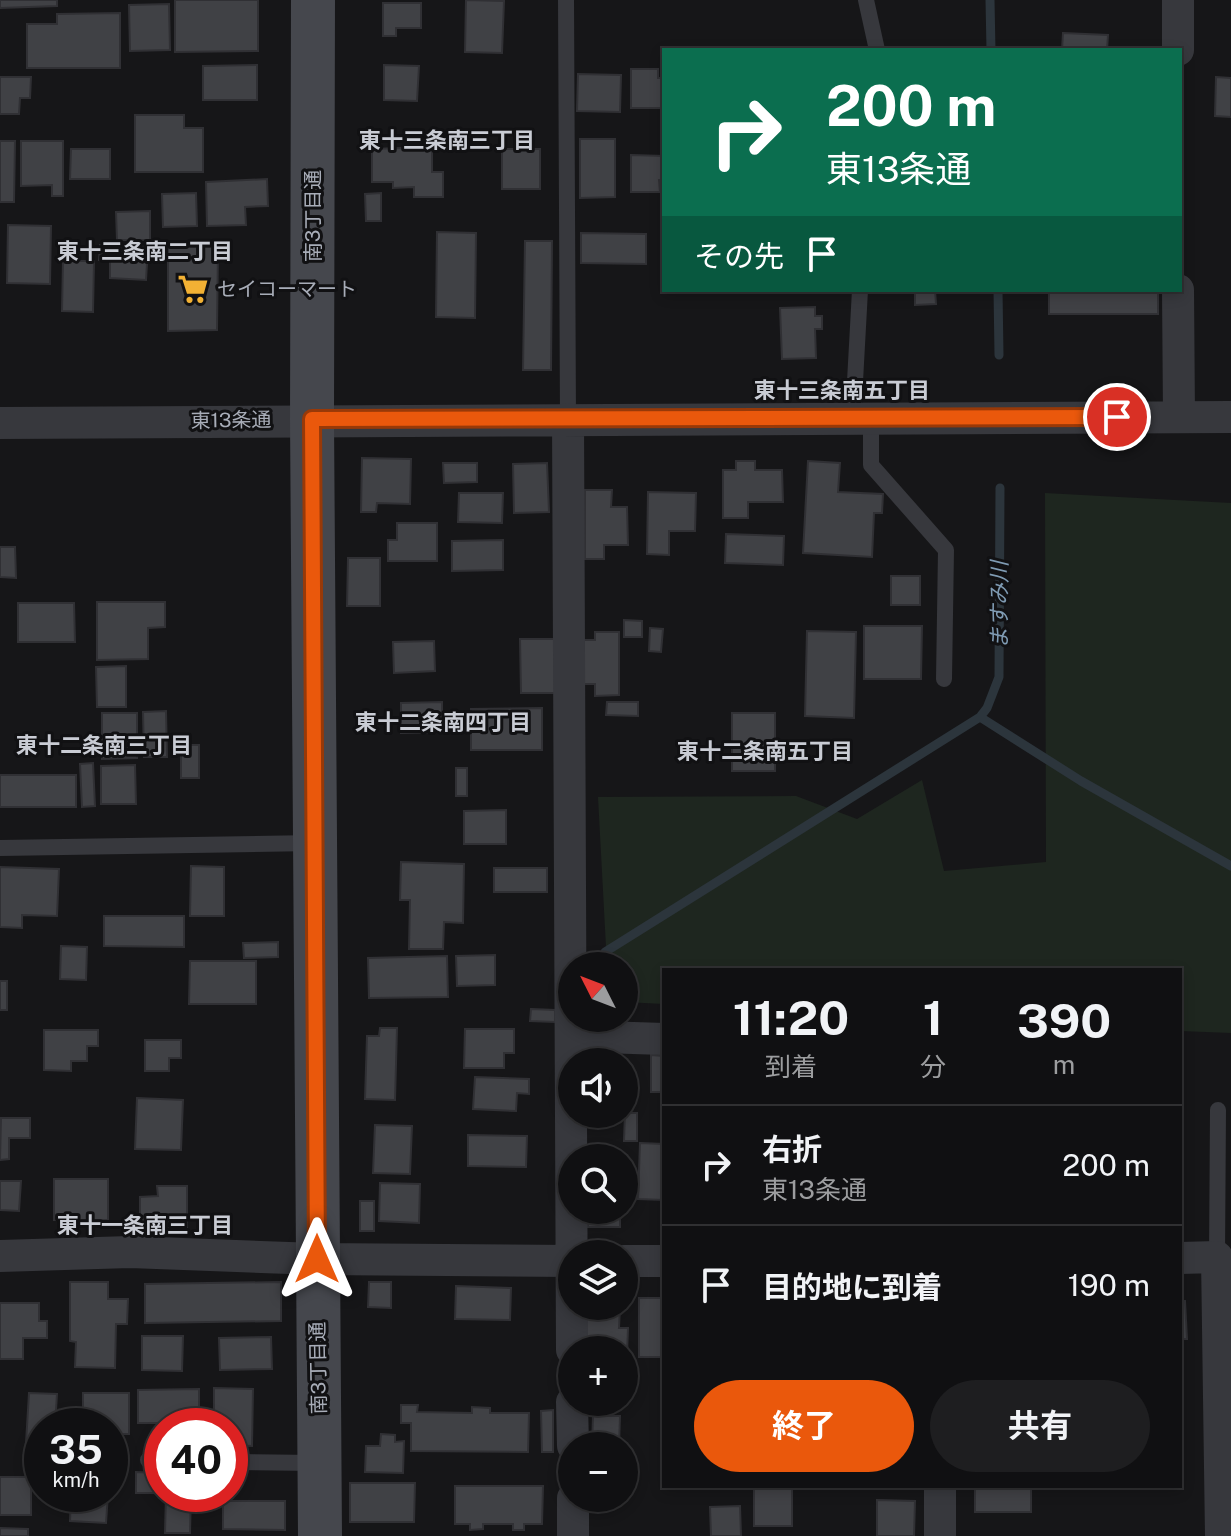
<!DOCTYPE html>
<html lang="ja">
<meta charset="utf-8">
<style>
:root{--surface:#101012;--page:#1e1e20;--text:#f1f3f6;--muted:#9c9d9f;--line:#303032;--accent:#ea580c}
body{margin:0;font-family:"Public Sans","Noto Sans JP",sans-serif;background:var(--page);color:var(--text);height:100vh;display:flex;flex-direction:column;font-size:30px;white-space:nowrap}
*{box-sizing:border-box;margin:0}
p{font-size:26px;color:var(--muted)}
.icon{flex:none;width:44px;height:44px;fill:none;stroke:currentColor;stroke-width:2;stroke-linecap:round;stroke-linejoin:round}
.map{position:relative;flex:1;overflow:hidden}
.side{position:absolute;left:662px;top:968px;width:520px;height:520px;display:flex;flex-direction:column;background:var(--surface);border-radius:0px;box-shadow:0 4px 12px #0003,0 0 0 2px var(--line)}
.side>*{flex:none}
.banner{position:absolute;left:662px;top:48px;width:520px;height:244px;border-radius:0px;box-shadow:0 4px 12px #0003,0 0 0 2px var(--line);background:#0b6e4f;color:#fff;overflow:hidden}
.needle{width:52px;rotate:312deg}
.buttons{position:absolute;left:558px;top:952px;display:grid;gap:16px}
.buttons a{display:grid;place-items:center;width:80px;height:80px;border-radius:50%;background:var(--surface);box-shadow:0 4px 12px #0003,0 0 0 2px var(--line);font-size:40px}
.speed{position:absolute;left:24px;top:1408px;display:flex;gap:16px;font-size:40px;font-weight:700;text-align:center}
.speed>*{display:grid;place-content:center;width:104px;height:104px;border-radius:50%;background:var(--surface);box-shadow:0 4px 12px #0003,0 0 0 2px var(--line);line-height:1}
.speed small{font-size:20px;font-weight:400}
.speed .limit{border:12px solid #d22;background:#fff;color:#111}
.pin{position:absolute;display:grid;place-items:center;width:68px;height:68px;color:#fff;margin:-34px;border:4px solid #fff;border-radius:50%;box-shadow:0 2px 8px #0007}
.me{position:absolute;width:88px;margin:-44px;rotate:0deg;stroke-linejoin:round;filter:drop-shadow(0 0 6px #0008)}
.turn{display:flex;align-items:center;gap:28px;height:168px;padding:0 32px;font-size:36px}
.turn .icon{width:104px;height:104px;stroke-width:2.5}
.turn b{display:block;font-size:56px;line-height:68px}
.then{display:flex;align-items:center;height:76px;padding:0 32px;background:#0003;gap:16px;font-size:30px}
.eta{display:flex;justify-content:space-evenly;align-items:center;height:136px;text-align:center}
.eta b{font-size:48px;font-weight:700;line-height:56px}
.primary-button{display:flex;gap:16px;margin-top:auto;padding:16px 32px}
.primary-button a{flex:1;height:92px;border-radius:48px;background:var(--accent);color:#fff;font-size:32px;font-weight:700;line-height:92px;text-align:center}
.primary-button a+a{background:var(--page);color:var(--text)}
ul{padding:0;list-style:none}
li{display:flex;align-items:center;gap:24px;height:120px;padding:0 32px;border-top:2px solid var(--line)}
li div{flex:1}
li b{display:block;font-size:30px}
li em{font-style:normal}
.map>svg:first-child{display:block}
.green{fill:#1e261f}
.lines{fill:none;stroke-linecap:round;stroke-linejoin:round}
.stream{stroke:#2c353c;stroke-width:9}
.building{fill:#404145;stroke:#303034;stroke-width:2}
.lane{stroke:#37383d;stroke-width:16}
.street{stroke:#37383d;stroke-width:32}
.secondary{stroke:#45474d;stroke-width:44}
.route-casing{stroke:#983908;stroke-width:20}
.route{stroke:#ea580c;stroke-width:14}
.labels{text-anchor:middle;stroke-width:6;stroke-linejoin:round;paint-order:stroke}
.street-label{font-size:20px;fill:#a8adb8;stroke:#111113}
.poi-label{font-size:20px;fill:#a8adb8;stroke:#111113;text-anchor:start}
.neighbourhood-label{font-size:22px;font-weight:bold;fill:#c9ccd4;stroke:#111113}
.water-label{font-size:22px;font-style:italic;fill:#7f9bb3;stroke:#111113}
</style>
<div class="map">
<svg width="1231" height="1536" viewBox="0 0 1231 1536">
<rect width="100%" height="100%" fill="#161618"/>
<path class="green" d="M 1045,493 L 1231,503 L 1231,1033 L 1180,1031 L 1180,970 L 664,970 L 664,1004 L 624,1002 L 624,966 L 607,966 L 598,797 L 796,796 L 857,819 L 922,780 L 944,871 L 1046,862 Z"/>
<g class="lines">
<path class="stream" d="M 990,0 L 991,50
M 998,290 L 999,355
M 980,717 L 1081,781 L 1231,866
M 604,966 L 605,952 L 980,717 L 987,708 L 999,677 L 1000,488"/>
</g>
<path class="building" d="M 0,0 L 57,0 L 57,6 L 0,8 Z
M 175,0 L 258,0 L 258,51 L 175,52 Z
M 466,0 L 504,1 L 502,53 L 465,52 Z
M 383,3 L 421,3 L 421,28 L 396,28 L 396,36 L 383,36 Z
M 169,4 L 170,50 L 130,51 L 129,5 Z
M 120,13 L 120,68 L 27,68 L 27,24 L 57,24 L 57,14 Z
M 1063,33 L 1108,35 L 1107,50 L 1062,50 Z
M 257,65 L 257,100 L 203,100 L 203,66 Z
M 384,65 L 419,66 L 417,101 L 384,100 Z
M 631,69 L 658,69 L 658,78 L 664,78 L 664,108 L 631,108 Z
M 578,74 L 621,75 L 620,112 L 577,111 Z
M 0,77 L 31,77 L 30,98 L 20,98 L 19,114 L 0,114 Z
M 1216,77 L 1231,78 L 1231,117 L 1215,116 Z
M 135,115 L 184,115 L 184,128 L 203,128 L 203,172 L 135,172 Z
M 580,139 L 615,139 L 615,197 L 580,198 Z
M 0,141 L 15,141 L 14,202 L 0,202 Z
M 21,141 L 63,141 L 63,196 L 52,196 L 52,185 L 21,186 Z
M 432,147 L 432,172 L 443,172 L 443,197 L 414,197 L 414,187 L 393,188 L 393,182 L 372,182 L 372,149 Z
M 71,149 L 110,149 L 110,179 L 70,179 Z
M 502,149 L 540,149 L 540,189 L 502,189 Z
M 631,155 L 664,156 L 664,180 L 659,180 L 660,192 L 631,192 Z
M 267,179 L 268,206 L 245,207 L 246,225 L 207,226 L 206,182 Z
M 196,193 L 197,226 L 163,227 L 162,194 Z
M 381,193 L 381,221 L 366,221 L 365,194 Z
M 150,211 L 150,240 L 117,240 L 116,212 Z
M 8,225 L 51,226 L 50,284 L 7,283 Z
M 437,232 L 476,233 L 475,318 L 436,317 Z
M 581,233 L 646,234 L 646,264 L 581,263 Z
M 525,241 L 552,241 L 551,370 L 523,370 Z
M 100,245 L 148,247 L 146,280 L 110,278 L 110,261 L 99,260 Z
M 168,247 L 218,247 L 217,330 L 168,331 Z
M 63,261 L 94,261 L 93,312 L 62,311 Z
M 891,290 L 935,290 L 936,304 L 915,305 L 915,290 Z
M 1049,290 L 1158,290 L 1158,314 L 1049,314 Z
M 815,307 L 815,316 L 822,316 L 822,329 L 815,329 L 816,358 L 782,359 L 780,308 Z
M 362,458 L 411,459 L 410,504 L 377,503 L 376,512 L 361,512 Z
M 736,461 L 755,461 L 755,470 L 782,470 L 783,502 L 748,502 L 748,518 L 723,518 L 723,470 L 736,470 Z
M 808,461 L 840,463 L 838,492 L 883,494 L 882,513 L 874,513 L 872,557 L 803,553 Z
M 443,463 L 477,463 L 477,482 L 444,483 Z
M 547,463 L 549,512 L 514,513 L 513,464 Z
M 585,490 L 612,490 L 611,507 L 627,507 L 628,545 L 604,545 L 604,559 L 585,559 Z
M 648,492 L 696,493 L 695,531 L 669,531 L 669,555 L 647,554 Z
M 459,493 L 503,493 L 502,523 L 458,522 Z
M 397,523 L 437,523 L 437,561 L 388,561 L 388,540 L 397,540 Z
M 726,534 L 784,536 L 783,565 L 725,563 Z
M 503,540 L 503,570 L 452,571 L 452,541 Z
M 0,547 L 15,547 L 16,578 L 0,577 Z
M 348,558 L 380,558 L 380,606 L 347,606 Z
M 891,576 L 920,576 L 920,605 L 891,605 Z
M 97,602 L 165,602 L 165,627 L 148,628 L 148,659 L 97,660 Z
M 18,603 L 74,603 L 75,642 L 18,642 Z
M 624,620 L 642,621 L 642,637 L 624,637 Z
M 864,626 L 922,626 L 921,679 L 864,679 Z
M 650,628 L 663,629 L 661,652 L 649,651 Z
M 807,631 L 856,632 L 854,718 L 805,716 Z
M 595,632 L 619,632 L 619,695 L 595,696 L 595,684 L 584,684 L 584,640 L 595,640 Z
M 520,639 L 558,639 L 558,693 L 521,693 Z
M 434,641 L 435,671 L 394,673 L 393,642 Z
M 126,666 L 126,707 L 97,707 L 96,667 Z
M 442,702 L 442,732 L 401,733 L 401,703 Z
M 607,702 L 638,702 L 638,716 L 606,715 Z
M 542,708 L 542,750 L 471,750 L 471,709 Z
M 166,711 L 167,757 L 144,757 L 143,712 Z
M 102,713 L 137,713 L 137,758 L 102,759 Z
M 732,713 L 775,713 L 775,771 L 732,771 Z
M 181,745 L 199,745 L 199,778 L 181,778 Z
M 93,763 L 95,806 L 82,807 L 80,764 Z
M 135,765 L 136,804 L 101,804 L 101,766 Z
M 456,768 L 467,768 L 467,796 L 456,796 Z
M 0,775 L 76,775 L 76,807 L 0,807 Z
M 506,810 L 506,844 L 464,844 L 464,811 Z
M 401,862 L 464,864 L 463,923 L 444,922 L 443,949 L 409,949 L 410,900 L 400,900 Z
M 191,866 L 224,867 L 224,916 L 190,916 Z
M 0,867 L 59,869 L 57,916 L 22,915 L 22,928 L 0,927 Z
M 494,868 L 547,868 L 547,892 L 494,892 Z
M 104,916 L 184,916 L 184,947 L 104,946 Z
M 278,942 L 278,957 L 244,958 L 243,943 Z
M 61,946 L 87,947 L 86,980 L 60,979 Z
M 495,955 L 495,985 L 457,986 L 456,956 Z
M 447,956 L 448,997 L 369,998 L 368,958 Z
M 190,961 L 256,961 L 256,1004 L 189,1004 Z
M 0,981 L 7,981 L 7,1010 L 0,1010 Z
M 531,1009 L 555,1010 L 555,1022 L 530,1021 Z
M 380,1028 L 397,1028 L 395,1100 L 365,1099 L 367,1036 L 379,1036 Z
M 465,1029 L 514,1029 L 514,1053 L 504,1053 L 504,1068 L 464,1068 Z
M 44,1030 L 98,1030 L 98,1046 L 87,1046 L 87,1061 L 71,1061 L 71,1071 L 44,1070 Z
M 145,1040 L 181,1040 L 181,1058 L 169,1058 L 169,1071 L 145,1071 Z
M 590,1052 L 618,1053 L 618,1062 L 589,1062 Z
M 651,1055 L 664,1056 L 664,1092 L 651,1092 Z
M 475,1077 L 529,1079 L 529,1094 L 517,1093 L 516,1111 L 473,1109 Z
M 137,1098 L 183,1100 L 181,1150 L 135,1149 Z
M 625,1113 L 637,1113 L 637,1141 L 624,1141 Z
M 592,1114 L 618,1114 L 618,1123 L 591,1122 Z
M 1,1118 L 30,1118 L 30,1138 L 9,1138 L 9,1159 L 0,1160 Z
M 375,1125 L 412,1126 L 410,1174 L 373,1173 Z
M 468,1135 L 527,1136 L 526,1167 L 468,1166 Z
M 640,1143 L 664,1144 L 664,1200 L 638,1199 Z
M 54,1179 L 108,1179 L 108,1220 L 54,1220 Z
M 0,1181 L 21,1181 L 19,1211 L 0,1210 Z
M 380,1183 L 420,1184 L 419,1223 L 379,1221 Z
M 157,1186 L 187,1186 L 187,1227 L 140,1227 L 140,1197 L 158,1196 Z
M 360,1201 L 374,1201 L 374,1231 L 360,1231 Z
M 588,1210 L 620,1210 L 620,1227 L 588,1227 Z
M 70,1282 L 108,1282 L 108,1299 L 128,1299 L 127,1324 L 116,1324 L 115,1368 L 75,1367 L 76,1342 L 70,1341 Z
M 281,1282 L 281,1321 L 145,1323 L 145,1284 Z
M 369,1282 L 391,1282 L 391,1308 L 368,1307 Z
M 456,1286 L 511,1288 L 510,1320 L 455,1319 Z
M 639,1298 L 664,1298 L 664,1357 L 639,1357 Z
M 1180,1301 L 1185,1301 L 1187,1339 L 1180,1339 Z
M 0,1303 L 39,1303 L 39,1321 L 47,1321 L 47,1338 L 23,1338 L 23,1359 L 0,1359 Z
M 586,1306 L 620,1308 L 619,1328 L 628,1328 L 627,1355 L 624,1354 L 624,1350 L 583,1350 Z
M 142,1336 L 183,1336 L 182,1371 L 142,1370 Z
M 271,1337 L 272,1369 L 220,1370 L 219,1338 Z
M 214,1388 L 253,1389 L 252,1446 L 230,1445 L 230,1426 L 214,1426 Z
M 199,1389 L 199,1408 L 188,1409 L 188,1423 L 138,1423 L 138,1390 Z
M 29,1393 L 57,1394 L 55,1426 L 42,1426 L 42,1450 L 35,1449 L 36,1443 L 26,1443 Z
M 83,1393 L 129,1393 L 129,1434 L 110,1434 L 110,1426 L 83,1426 Z
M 401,1405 L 418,1405 L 417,1412 L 472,1413 L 472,1407 L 490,1408 L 490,1413 L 529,1413 L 528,1452 L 411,1451 L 411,1423 L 401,1423 Z
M 553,1410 L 553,1452 L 542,1452 L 541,1411 Z
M 593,1416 L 620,1416 L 619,1446 L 592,1446 Z
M 381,1434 L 395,1435 L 395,1442 L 404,1441 L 403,1473 L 365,1472 L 366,1446 L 380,1446 Z
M 136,1472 L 158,1473 L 158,1493 L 136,1493 Z
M 0,1477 L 31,1477 L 31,1515 L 0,1515 Z
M 350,1483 L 415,1483 L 414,1522 L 350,1522 Z
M 455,1486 L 543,1486 L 542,1524 L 524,1524 L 524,1530 L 513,1530 L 513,1524 L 483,1524 L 483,1529 L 470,1530 L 470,1524 L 455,1524 Z
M 754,1486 L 792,1486 L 792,1526 L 754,1526 Z
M 975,1486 L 1031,1486 L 1031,1512 L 975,1512 Z
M 71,1494 L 108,1494 L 106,1523 L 70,1521 Z
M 166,1494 L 191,1494 L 190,1533 L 165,1533 Z
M 877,1500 L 915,1501 L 914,1536 L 877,1536 Z
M 223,1501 L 285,1501 L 285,1530 L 223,1529 Z
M 740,1506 L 741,1536 L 711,1536 L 710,1507 Z
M 0,1528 L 28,1529 L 28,1536 L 0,1536 Z"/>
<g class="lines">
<path class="lane" d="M 566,0 L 568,419
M 866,0 L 877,50
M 853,418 L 860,290
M 871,418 L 871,465 L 946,550 L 944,679
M 0,848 L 314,843
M 1217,1257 L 1218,1110
M 148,1460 L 162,1460
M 230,1462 L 316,1463"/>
<path class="street" d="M 1178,0 L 1178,50
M 1178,290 L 1179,417
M 568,419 L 572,1350
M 0,423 L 1231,417
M 571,1036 L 664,1039
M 0,1256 L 130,1252 L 317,1259 L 572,1261
M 1180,1258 L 1217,1257 L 1221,1536
M 624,1261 L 664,1261
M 572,1402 L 573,1446
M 940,1486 L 940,1536
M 573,1498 L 573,1536"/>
<path class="secondary" d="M 313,0 L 312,419 L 320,1536"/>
</g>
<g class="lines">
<g class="route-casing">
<path id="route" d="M 317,1259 L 312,419 L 1117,417"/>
</g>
<use href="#route" class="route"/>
</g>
<defs>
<g id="supermarket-bare" transform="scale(2.4)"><path d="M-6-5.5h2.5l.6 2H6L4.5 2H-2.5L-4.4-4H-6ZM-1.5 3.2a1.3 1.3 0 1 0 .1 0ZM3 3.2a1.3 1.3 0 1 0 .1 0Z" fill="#f2b134" stroke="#111113" stroke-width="2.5" paint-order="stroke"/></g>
</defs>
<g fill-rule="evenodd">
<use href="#supermarket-bare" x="193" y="289"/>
</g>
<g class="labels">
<g class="street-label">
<text transform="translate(313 216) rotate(-90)" y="7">南3丁目通</text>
<text transform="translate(231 420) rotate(-1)" y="7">東13条通</text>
<text transform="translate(318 1368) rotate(-91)" y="7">南3丁目通</text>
</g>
<g class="poi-label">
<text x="217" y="296">セイコーマート</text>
</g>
<g class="neighbourhood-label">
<text x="447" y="148">東十三条南三丁目</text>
<text x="145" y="259">東十三条南二丁目</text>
<text x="842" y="398">東十三条南五丁目</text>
<text x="443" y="730">東十二条南四丁目</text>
<text x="104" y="753">東十二条南三丁目</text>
<text x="765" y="759">東十二条南五丁目</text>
<text x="145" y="1233">東十一条南三丁目</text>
</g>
<g class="water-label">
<text transform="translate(999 605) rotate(-90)" y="8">ますみ川</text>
</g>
</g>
</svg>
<div class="buttons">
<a><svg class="needle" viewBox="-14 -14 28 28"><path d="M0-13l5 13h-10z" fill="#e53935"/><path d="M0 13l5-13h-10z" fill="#9c9d9f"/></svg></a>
<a><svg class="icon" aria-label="sound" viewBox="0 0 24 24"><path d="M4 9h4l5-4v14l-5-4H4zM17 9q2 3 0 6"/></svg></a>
<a><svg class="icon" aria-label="search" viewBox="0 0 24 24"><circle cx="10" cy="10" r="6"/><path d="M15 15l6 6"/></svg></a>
<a><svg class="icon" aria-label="layers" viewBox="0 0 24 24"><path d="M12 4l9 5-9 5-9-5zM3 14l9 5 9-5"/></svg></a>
<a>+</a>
<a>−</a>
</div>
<div class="speed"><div>35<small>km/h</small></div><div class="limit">40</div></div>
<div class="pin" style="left:1117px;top:417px;background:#d93025"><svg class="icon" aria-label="arrive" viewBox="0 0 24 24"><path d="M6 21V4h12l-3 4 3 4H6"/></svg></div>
<svg class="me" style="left:317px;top:1259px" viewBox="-20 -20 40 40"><path d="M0-17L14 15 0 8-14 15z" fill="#ea580c" stroke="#fff" stroke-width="4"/></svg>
<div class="banner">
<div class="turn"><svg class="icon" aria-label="right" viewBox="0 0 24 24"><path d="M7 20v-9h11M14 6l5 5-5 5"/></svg><div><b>200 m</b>東13条通</div></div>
<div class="then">その先<svg class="icon" aria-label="arrive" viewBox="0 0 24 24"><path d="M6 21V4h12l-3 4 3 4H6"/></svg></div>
</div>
<section class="side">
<div class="eta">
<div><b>11:20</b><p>到着</p></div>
<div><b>1</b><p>分</p></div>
<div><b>390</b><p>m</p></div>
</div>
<ul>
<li><svg class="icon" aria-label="right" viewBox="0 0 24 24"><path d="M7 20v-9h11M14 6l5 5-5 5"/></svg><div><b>右折</b><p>東13条通</p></div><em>200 m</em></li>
<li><svg class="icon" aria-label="arrive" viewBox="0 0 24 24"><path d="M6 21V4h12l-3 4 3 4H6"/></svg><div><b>目的地に到着</b></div><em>190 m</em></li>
</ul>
<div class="primary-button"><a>終了</a><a>共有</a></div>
</section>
</div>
